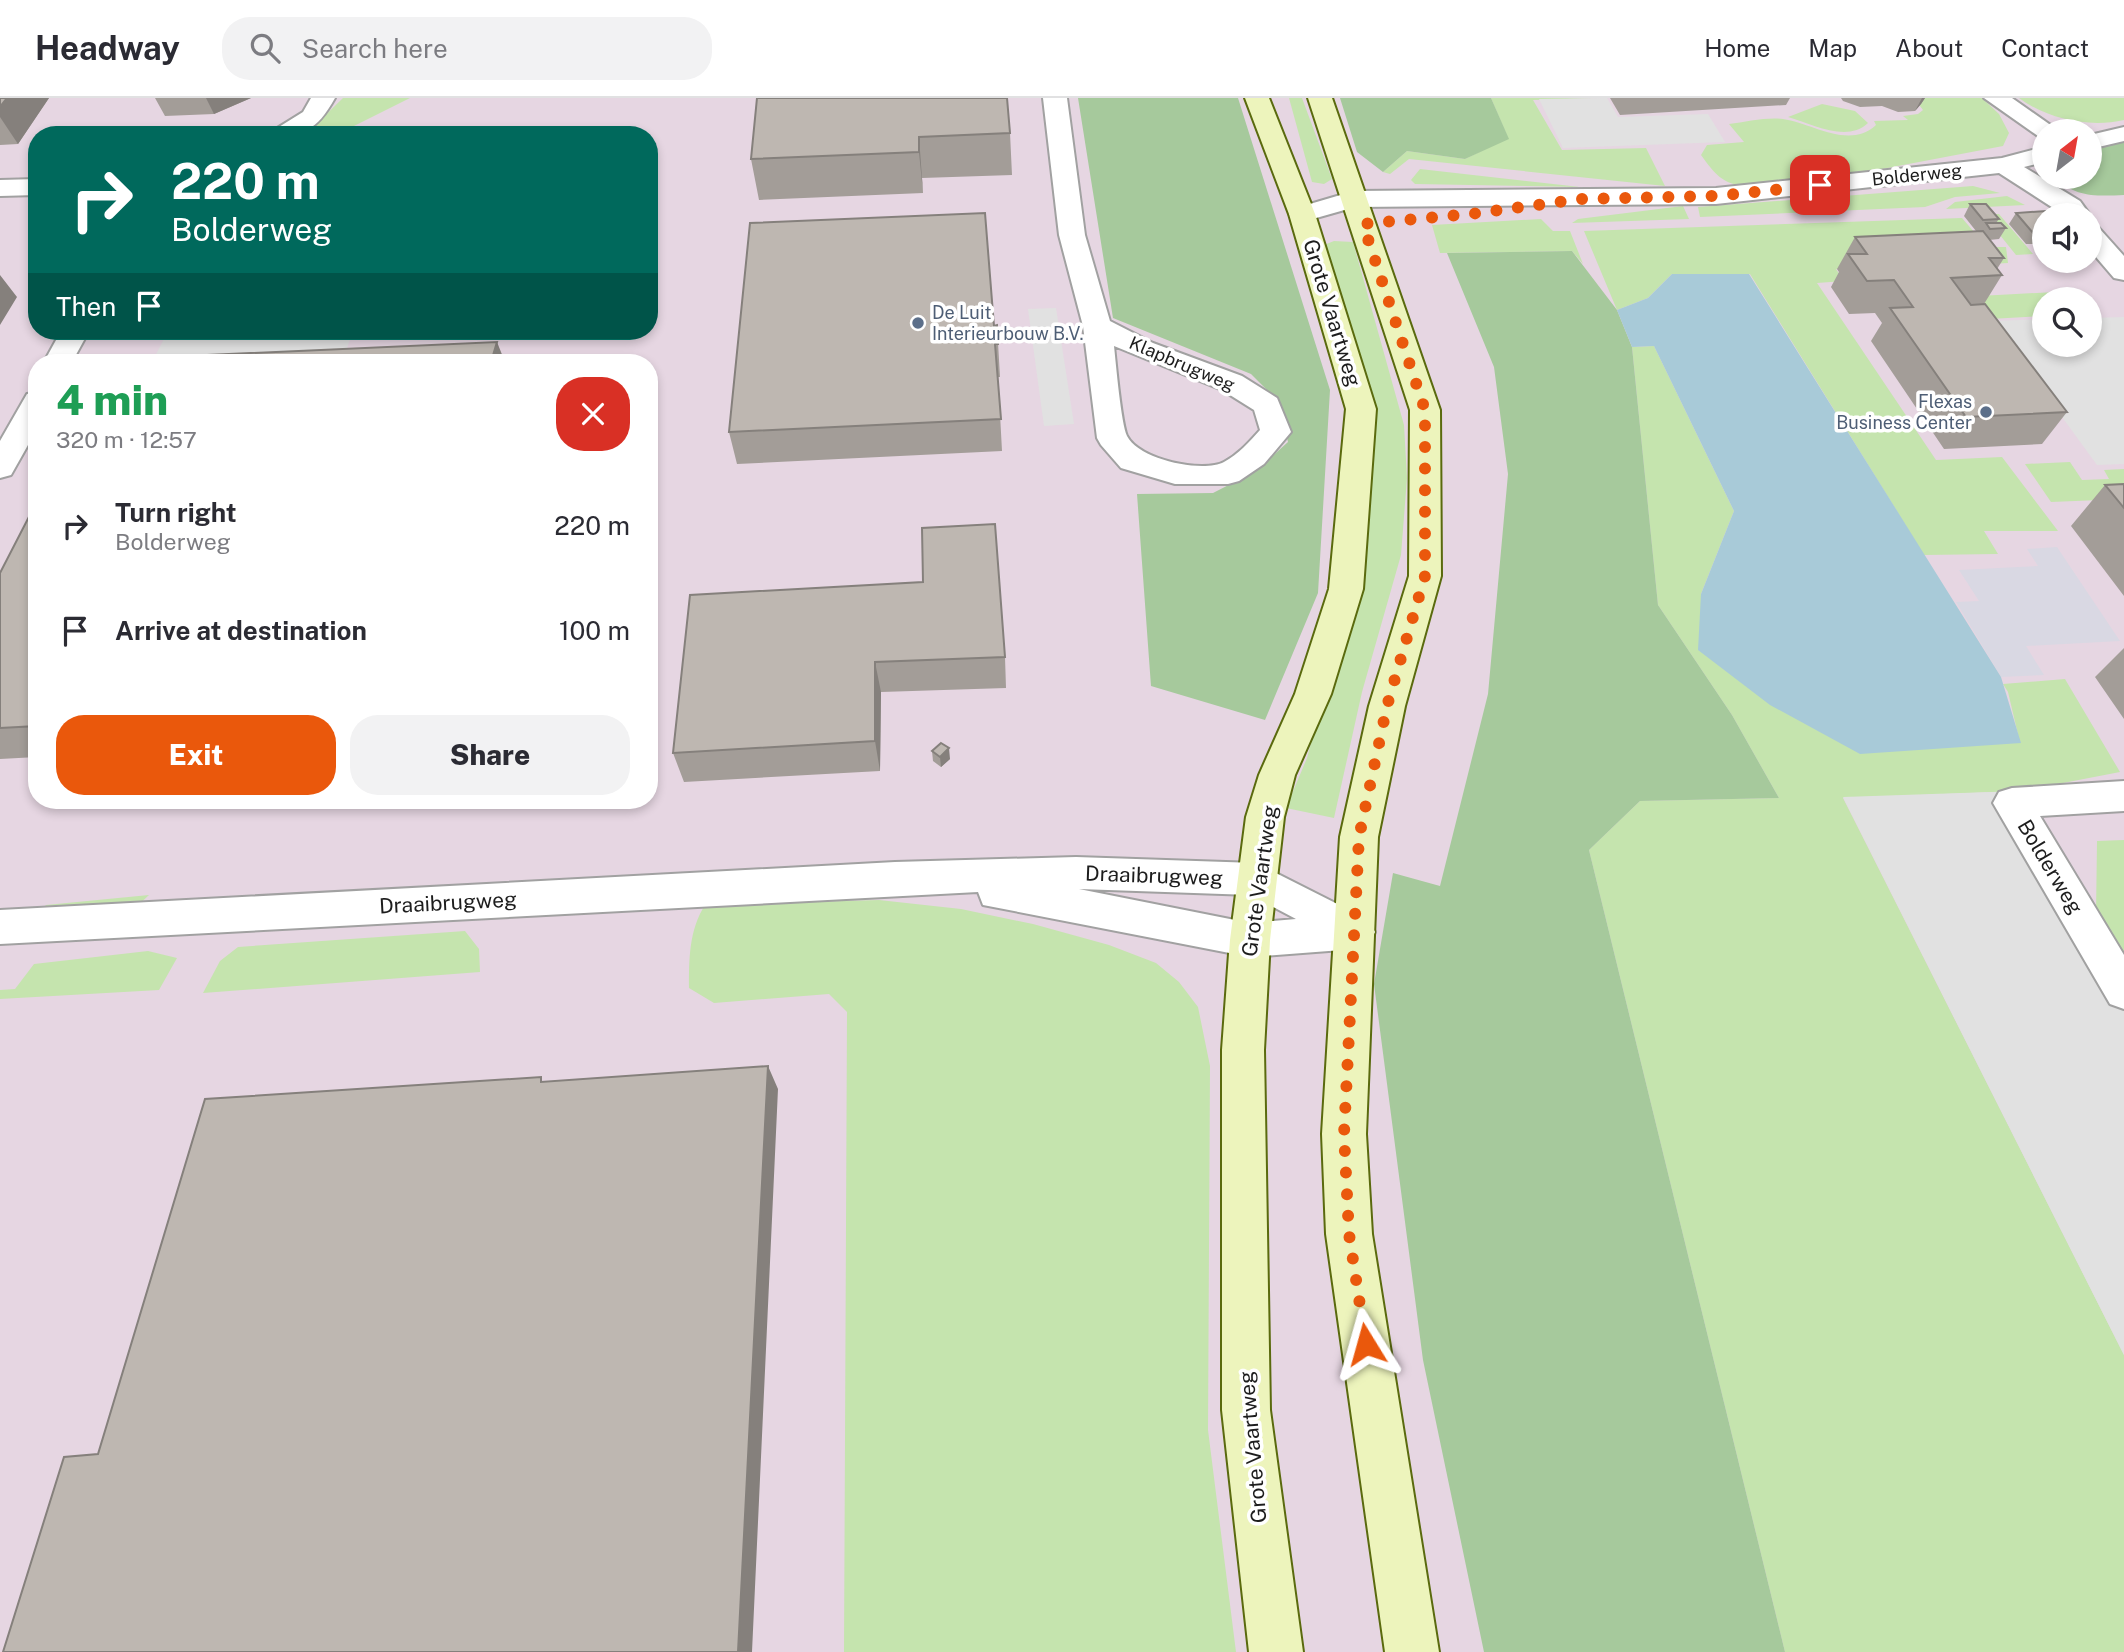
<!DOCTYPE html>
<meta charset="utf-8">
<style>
:root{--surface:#fff;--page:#f2f2f3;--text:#2b2b33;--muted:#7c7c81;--line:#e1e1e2;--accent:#ea580c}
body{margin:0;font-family:"Public Sans",sans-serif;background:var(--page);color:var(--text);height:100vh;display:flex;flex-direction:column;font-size:26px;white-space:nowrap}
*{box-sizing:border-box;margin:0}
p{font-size:23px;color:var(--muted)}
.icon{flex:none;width:38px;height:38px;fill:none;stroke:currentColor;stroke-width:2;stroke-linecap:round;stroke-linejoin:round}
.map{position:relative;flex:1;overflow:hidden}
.drawer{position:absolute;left:28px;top:256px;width:630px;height:455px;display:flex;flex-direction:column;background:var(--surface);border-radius:28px;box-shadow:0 4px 10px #0003}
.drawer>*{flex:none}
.top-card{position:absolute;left:28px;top:28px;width:630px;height:214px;border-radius:28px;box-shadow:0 4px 10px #0003;background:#00695c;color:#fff;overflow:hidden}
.needle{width:46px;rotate:31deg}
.fabs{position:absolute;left:2032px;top:21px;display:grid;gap:14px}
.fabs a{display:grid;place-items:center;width:70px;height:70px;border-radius:50%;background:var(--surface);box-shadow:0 4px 10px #0003;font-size:35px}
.pin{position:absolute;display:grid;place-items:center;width:60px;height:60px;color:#fff;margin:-30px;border-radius:14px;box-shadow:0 4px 10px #0006}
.me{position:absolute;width:77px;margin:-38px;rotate:352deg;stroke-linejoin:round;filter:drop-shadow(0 0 5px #0008)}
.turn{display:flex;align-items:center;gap:24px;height:147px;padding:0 28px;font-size:32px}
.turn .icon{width:91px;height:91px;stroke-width:2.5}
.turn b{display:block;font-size:49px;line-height:60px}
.then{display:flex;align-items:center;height:66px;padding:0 28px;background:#0003;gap:14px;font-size:26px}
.round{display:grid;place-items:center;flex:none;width:74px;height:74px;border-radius:28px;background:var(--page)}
.head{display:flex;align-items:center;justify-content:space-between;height:119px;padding:0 28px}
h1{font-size:42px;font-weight:800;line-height:52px;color:#1e9e55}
.action{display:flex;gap:14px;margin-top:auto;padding:14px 28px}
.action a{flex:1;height:80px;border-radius:28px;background:var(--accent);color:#fff;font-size:28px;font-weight:800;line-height:80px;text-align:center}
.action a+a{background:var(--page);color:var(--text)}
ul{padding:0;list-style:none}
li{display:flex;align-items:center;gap:21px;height:105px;padding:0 28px}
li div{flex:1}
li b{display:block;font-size:26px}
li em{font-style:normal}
header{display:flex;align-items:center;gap:42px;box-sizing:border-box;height:98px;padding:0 35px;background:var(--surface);border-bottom:2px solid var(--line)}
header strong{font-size:33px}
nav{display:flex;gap:38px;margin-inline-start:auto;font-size:24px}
.search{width:490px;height:63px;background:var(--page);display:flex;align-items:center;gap:18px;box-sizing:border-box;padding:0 24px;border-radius:28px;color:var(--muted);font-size:26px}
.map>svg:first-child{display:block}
.industrial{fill:#e6d6e2;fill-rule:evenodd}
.grass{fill:#c5e4ae}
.forest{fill:#a6c99c}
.parking{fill:#e1e1e1}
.plaza{fill:#d9d8e3}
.water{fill:#a8cad8}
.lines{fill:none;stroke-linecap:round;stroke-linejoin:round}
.street-casing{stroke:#a1a1a1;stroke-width:4}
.secondary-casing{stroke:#5a6a0e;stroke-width:4}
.street{fill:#fff;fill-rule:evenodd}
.secondary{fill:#edf4bc;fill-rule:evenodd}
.wall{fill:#a39d98}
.shaded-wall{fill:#85807c}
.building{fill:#beb7b1;stroke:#85807c;stroke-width:2}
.route{stroke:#ea580c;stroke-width:12;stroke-dasharray:0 21.6}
.service-dot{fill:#5c6f8a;stroke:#fff;stroke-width:2.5}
.labels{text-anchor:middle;stroke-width:7;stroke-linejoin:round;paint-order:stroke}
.far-street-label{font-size:18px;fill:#1d1d1d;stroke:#fff}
.far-service-label{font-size:18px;fill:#4e5e75;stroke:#fff;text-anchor:start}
.street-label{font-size:21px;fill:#1d1d1d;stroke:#fff}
</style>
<header>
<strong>Headway</strong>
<div class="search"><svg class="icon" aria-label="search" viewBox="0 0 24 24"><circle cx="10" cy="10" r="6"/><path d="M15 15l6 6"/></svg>Search here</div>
<nav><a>Home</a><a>Map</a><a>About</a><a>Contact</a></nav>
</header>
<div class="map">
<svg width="2124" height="1554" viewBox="0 0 2124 1554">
<rect width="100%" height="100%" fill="#edebe4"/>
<path class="industrial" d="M 0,0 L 2124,0 L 2124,1554 L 0,1554 ZM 2044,33 L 2090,33 L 2090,79 L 2044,79 ZM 37,37 L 649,37 L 649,233 L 37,233 ZM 2044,117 L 2090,117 L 2090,163 L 2044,163 ZM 2044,201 L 2090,201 L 2090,247 L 2044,247 ZM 37,264 L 649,264 L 649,702 L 37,702 Z"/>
<path class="grass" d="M 343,0 L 410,0 L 336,37 L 305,37 Z
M 1289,0 L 1302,0 L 1332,81 L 1324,86 L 1312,84 Z
M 1491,0 L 1599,0 L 1533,2 L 1562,52 L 1646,50 L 1665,88 L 1409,61 L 1390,76 L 1383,74 L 1407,53 L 1465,61 L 1508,40 Z
M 1914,0 L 1982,0 L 1999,16 L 2009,35 L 2003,48 L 1856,76 L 1746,88 C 1723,87 1714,75 1701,57 L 1707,47 L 1744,44 L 1729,26 C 1746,24 1766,19 1783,21 C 1812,25 1849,52 1876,27 L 1874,23 L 1908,22 L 1903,18 L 1918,16 L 1923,12 Z
M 2019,0 L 2124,0 L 2124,22 C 2089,30 2047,21 2019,0 Z
M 1822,6 L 1855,13 L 1868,25 C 1847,45 1812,26 1788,19 Z
M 1420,71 L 1580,89 L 1415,86 L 1411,82 Z
M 1973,88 L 2000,95 L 1955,99 L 1925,109 L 1700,119 L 1698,109 Z
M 2007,98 L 2025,107 L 1946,111 L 1955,104 Z
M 1683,108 L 1689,121 L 1572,125 L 1578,121 Z
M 1983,116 L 1999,116 L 2033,156 L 2016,157 Z
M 1962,120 L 1987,149 L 2006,149 L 2008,165 L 1973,167 L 1964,161 L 1836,171 L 1844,183 L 1817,185 L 1936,362 L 2002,359 L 2058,433 L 1984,433 L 1998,456 L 1924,457 L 1750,176 L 1672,176 L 1648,200 L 1617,212 L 1584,133 Z
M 1541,121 L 1553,133 L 1570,133 L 1583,166 L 1572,153 L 1440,155 L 1432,127 Z
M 1334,143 L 1353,144 L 1404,327 L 1407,380 L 1401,457 L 1362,594 L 1334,720 L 1286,710 L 1307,660 L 1368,429 L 1371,391 L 1372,345 L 1363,266 L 1345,222 L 1324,147 Z
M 2074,193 L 2080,201 L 2044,201 L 2044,218 L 1990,221 L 1990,212 L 1979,198 Z
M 1654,248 L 1734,413 L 1701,496 L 2020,645 L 2008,594 L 2003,586 L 2065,581 L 2120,674 L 2021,693 L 1843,700 L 2124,1257 L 2124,1554 L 1785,1554 L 1589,752 L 1640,703 L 1779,700 L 1732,617 L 1658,507 L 1632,249 Z
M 2070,364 L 2082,382 L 2109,381 L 2104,372 L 2124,371 L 2124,401 L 2051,404 L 2025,366 Z
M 2124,742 L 2124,863 L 2096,816 L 2097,743 Z
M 149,797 L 133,812 L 39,815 L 46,807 Z
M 879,802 L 961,811 L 1033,826 L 1109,847 L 1156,865 L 1179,884 L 1198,909 L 1210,968 L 1208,1332 L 1236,1554 L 844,1554 L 847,914 L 829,896 L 714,905 L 689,890 C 689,861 689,832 705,807 Z
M 465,833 L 479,851 L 480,874 L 203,895 L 220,863 L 238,849 Z
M 148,853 L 177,860 L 159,892 L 0,901 L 0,892 L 15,891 L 34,866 Z"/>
<path class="forest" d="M 1078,0 L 1238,0 L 1330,292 L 1318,495 L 1265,622 L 1151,588 L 1137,396 L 1213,395 L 1256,373 L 1288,344 L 1278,303 L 1251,276 L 1113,220 Z
M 1340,0 L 1491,0 L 1509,41 L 1465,61 L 1407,53 L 1383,74 L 1357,54 Z
M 2124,42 L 2124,97 C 2097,98 2075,100 2055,79 L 2090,79 L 2090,49 Z
M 1572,153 L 1617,212 L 1632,249 L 1658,507 L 1732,617 L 1779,700 L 1640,703 L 1589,752 L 1785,1554 L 1484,1554 L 1423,1262 L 1374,886 L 1393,775 L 1440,788 L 1488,596 L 1508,376 L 1494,269 L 1447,155 Z"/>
<path class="parking" d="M 1607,0 L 1618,19 L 1708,16 L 1725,44 L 1563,50 L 1539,1 Z
M 1056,210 L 1074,326 L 1044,328 L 1028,211 Z
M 2124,219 L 2124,366 L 2097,367 L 1992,223 L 2044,221 L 2044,247 L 2090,247 L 2090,220 Z
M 168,233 L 353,233 L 342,264 L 152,264 Z
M 2021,693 L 2124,863 L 2124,1257 L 1843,699 Z"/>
<path class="plaza" d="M 2057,449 L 2120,543 L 2026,548 L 2044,577 L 2001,579 L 1956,504 L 1979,503 L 1959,472 L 2038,468 L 2027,451 Z"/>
<path class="water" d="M 1672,176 L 1749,176 L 2001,579 L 2021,645 L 1860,656 L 1770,607 L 1698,552 L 1701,496 L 1734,413 L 1654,248 L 1632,249 L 1617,212 L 1648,200 Z"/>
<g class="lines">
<g class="street-casing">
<path id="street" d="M 311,0 L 335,0 C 316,34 304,37 266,37 L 303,14 Z
M 1043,0 L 1067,0 L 1085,137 L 1110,223 L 1153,245 L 1242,278 L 1277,300 L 1291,334 L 1264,366 L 1239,383 L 1228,386 L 1175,386 L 1121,370 L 1101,347 L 1097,340 L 1083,228 L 1059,137 ZM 1114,248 L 1222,292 L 1254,312 L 1260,332 C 1249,344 1239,356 1224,364 C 1203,375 1139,362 1127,338 C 1121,325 1116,266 1114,248 Z
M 1984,0 L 2012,0 L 2059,33 L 2044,33 L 2044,40 L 2038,38 Z
M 2124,29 L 2124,43 L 2090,51 L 2090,37 Z
M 2044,49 L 2044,64 L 2024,69 L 2080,103 L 2090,117 L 2090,118 L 2064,117 L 1999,75 L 1716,106 L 1355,109 L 1302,124 L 1293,121 L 1289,116 L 1293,111 L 1354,93 L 1716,90 L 2002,60 Z
M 37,81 L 37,97 L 0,98 L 0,82 Z
M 2090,128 L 2099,130 L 2124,158 L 2124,182 L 2114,180 L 2090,152 Z
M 61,233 L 89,233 L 72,264 L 44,264 Z
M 37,294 L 37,331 L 11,377 L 0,380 L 0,343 L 27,296 Z
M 2124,683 L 2124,713 L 2040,718 L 2124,857 L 2124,911 L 2110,906 L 1993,705 L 1999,694 L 2012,690 Z
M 1076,759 L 1256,765 L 1369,822 L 1375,834 L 1369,846 L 1355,851 L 1250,859 L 983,807 L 978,794 L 0,846 L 0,812 L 895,764 ZM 1079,791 L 1251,797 L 1296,821 L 1250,825 Z"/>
</g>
<g class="secondary-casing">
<path id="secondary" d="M 1245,0 L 1269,0 L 1315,116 L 1376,311 L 1363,491 L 1331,596 L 1295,677 L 1284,719 L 1270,842 L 1264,952 L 1270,1312 L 1303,1554 L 1249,1554 L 1222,1312 L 1222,952 L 1230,842 L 1246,719 L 1259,677 L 1295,596 L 1329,491 L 1346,311 L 1289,116 Z
M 1308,0 L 1332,0 L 1440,312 L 1441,478 L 1405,608 L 1378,739 L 1366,1036 L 1372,1136 L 1439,1554 L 1385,1554 L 1326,1136 L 1322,1036 L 1340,739 L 1369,608 L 1409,478 L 1410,312 Z"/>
</g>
<use href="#street" class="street"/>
<use href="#secondary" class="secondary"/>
</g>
<path class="wall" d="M 0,0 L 49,0 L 18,46 L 0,47 Z
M 155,0 L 251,0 L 214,16 L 165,18 Z
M 757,0 L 1010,35 L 1012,77 L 922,80 L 923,95 L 759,102 L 751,61 Z
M 1610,0 L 1790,0 L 1786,7 L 1620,17 Z
M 1841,0 L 1925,0 L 1921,6 L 1915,13 L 1898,14 L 1882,8 L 1860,9 L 1843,3 Z
M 1970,106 L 1999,121 L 1996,125 L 2006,130 L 1999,141 L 1989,142 L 2004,160 L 1997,171 L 2002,177 L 1984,206 L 2067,314 L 2042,346 L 1944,351 L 1871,243 L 1882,225 L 1875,215 L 1849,216 L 1831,189 L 1839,174 L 1837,171 L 1855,139 L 1976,133 L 1964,118 Z
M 2016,115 L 2044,117 L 2044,141 L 2040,141 L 2037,146 L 2026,146 L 2009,126 Z
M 997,227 L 1000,279 L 998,279 L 1002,353 L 737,366 L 729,334 L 994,228 Z
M 2124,386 L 2124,498 L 2071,428 L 2105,387 Z
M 37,409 L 37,659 L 0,661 L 0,475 Z
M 690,497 L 1005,559 L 1006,590 L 881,594 L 880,673 L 684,684 L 673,655 Z
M 2124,550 L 2124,621 L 2095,579 Z
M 932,653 L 950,661 L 941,669 L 933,663 Z"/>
<path class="shaded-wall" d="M 7,0 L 49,0 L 18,46 L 0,19 L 0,9 Z
M 206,0 L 251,0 L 214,16 Z
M 1922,0 L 1925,0 L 1921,6 L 1915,13 Z
M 919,39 L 922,80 L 923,95 L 919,54 Z
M 0,177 L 17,199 L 0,227 Z
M 497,244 L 505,264 L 491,264 Z
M 875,564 L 881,594 L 880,673 L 875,643 Z
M 949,650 L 950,661 L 941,669 L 940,659 Z
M 768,968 L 778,991 L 752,1554 L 738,1554 Z"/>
<path class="building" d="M 0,0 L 7,0 L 0,9 Z
M 757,0 L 1007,0 L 1010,35 L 919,39 L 919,54 L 751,61 Z
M 1970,106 L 1986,106 L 1999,121 L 1983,122 Z
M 2046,113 L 2049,117 L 2044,117 L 2044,130 L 2040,130 L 2044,134 L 2033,135 L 2016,115 Z
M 985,115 L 994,228 L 997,227 L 998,246 L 995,246 L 1001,321 L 729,334 L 750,125 Z
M 1986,125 L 2001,125 L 2006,130 L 1990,131 Z
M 1983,133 L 2004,160 L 1989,160 L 2002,177 L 1951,180 L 1971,207 L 1985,206 L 2067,314 L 1966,319 L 1890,210 L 1913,209 L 1894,182 L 1867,183 L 1848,156 L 1867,156 L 1855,139 Z
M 497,244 L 491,264 L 97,264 L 98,262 Z
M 2124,386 L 2124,410 L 2105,387 Z
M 34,409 L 37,409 L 37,628 L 0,630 L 0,475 Z
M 995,426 L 1005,559 L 875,564 L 875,643 L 673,655 L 690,497 L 923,484 L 922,430 Z
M 941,645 L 949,650 L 940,659 L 932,653 Z
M 768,968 L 738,1554 L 3,1554 L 64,1359 L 98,1356 L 205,1001 L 541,979 L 541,984 Z"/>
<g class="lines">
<path class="route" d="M 1366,1246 L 1349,1136 L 1344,1036 L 1359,739 L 1387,608 L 1425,478 L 1425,312 L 1363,126 L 1479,115 L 1580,101 L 1716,98 L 1820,87"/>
</g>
<g class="service-dot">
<circle cx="918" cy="225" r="7"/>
<circle cx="1986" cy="314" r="7"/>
</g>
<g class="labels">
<g class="far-street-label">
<text transform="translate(1917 77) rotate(-6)" y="6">Bolderweg</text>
<text transform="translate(1182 266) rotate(23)" y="6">Klapbrugweg</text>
</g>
<g class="far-service-label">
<text x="932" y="221">De Luit<tspan x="932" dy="21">Interieurbouw B.V.</tspan></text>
<text x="1972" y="310" text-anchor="end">Flexas<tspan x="1972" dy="21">Business Center</tspan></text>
</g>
<g class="street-label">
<text transform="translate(1332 215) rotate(73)" y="7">Grote Vaartweg</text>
<text transform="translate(2050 769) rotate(59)" y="7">Bolderweg</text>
<text transform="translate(1154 778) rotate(2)" y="7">Draaibrugweg</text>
<text transform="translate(1260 783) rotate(-82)" y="7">Grote Vaartweg</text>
<text transform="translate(448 805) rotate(-3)" y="7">Draaibrugweg</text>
<text transform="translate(1253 1349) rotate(-95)" y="7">Grote Vaartweg</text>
</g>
</g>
</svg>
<div class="fabs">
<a><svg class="needle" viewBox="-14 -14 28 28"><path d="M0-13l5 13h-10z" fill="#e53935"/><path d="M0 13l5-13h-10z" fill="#7c7c81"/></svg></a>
<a><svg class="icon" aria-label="sound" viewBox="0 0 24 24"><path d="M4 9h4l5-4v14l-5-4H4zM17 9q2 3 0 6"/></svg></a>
<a><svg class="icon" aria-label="search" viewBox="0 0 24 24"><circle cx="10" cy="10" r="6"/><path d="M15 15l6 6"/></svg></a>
</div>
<div class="pin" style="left:1820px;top:87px;background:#d93025"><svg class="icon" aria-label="arrive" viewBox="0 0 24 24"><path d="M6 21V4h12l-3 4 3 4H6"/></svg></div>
<svg class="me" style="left:1366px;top:1246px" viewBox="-20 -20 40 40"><path d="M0-17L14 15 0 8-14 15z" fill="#ea580c" stroke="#fff" stroke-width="4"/></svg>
<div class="top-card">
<div class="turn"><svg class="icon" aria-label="right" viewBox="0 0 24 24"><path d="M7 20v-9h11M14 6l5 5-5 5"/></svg><div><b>220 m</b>Bolderweg</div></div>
<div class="then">Then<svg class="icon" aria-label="arrive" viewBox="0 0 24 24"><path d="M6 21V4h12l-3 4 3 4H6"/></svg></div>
</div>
<section class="drawer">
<div class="head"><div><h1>4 min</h1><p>320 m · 12:57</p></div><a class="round" style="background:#d93025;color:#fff"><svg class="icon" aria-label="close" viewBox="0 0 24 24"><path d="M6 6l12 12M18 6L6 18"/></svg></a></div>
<ul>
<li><svg class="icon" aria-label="right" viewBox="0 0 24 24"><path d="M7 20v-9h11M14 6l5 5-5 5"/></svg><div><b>Turn right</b><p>Bolderweg</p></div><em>220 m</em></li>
<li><svg class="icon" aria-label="arrive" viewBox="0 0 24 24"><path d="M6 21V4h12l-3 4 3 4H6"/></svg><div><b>Arrive at destination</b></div><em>100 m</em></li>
</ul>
<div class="action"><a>Exit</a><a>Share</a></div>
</section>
</div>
